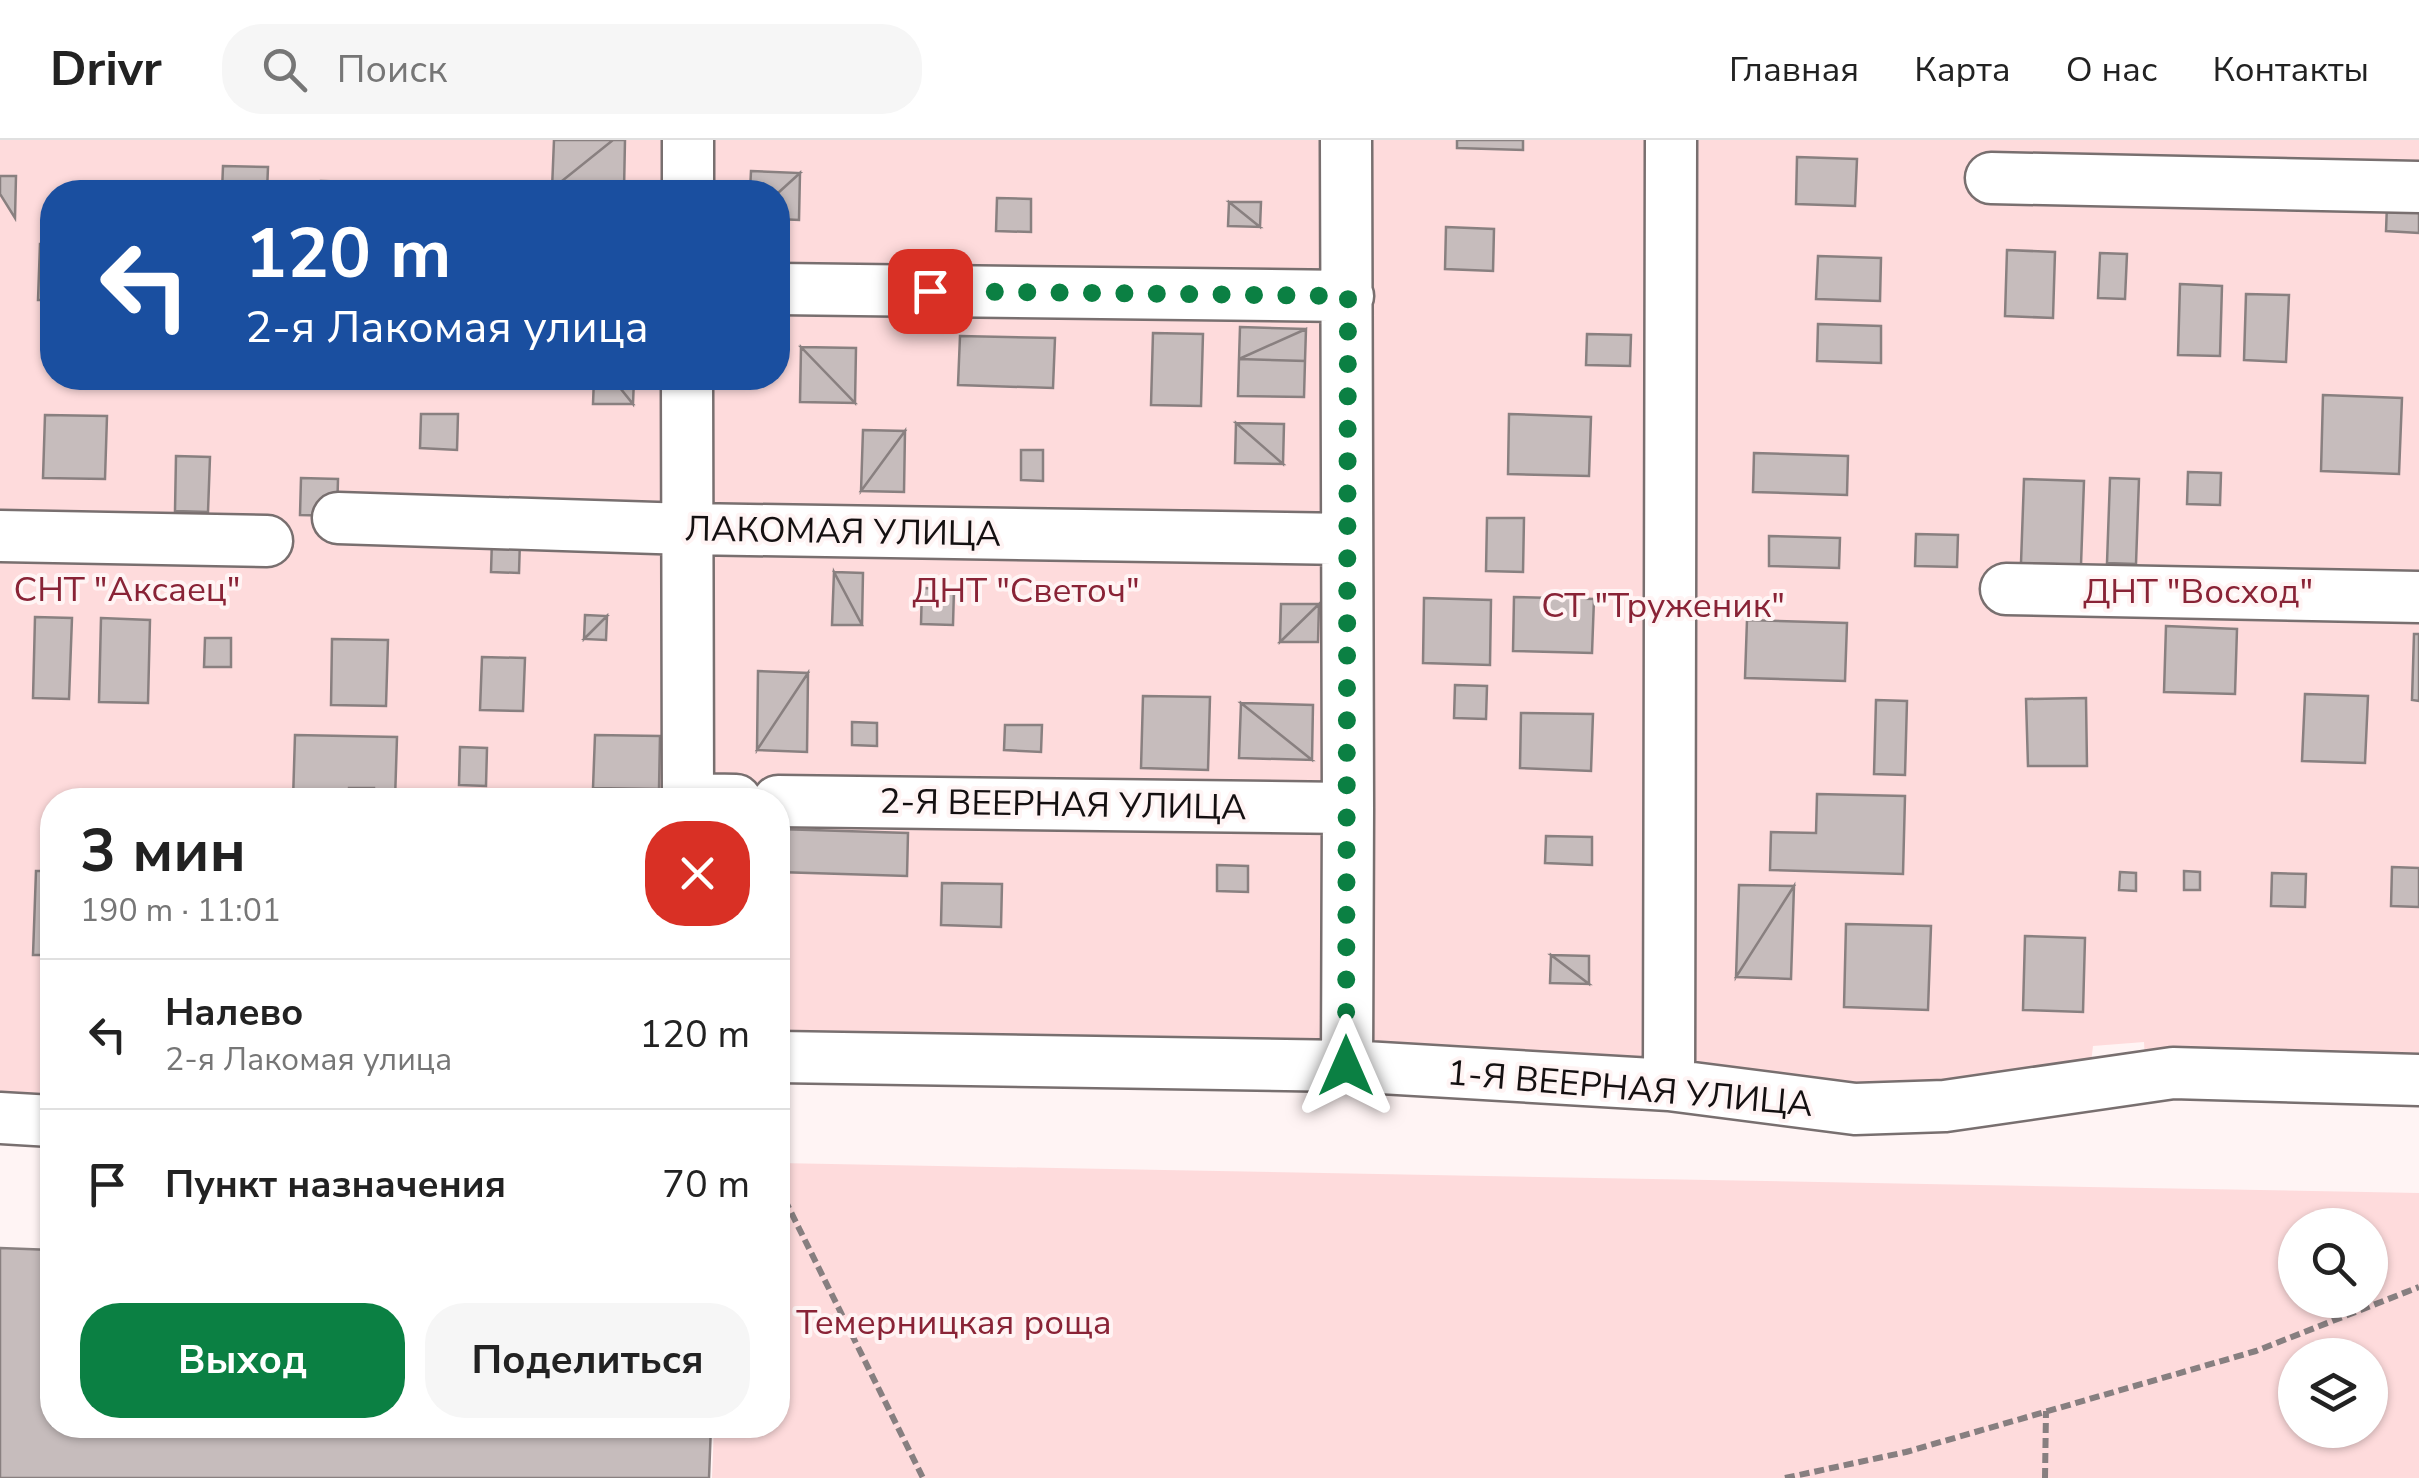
<!DOCTYPE html>
<html lang="ru">
<meta charset="utf-8">
<style>
:root{--surface:#fff;--page:#f6f6f6;--text:#222;--muted:#767676;--line:#e0e0e0;--accent:#0b8043}
body{margin:0;font-family:"Nunito Sans",sans-serif;background:var(--page);color:var(--text);height:100vh;display:flex;flex-direction:column;font-size:38px;white-space:nowrap}
*{box-sizing:border-box;margin:0}
p{font-size:32px;color:var(--muted)}
.icon{flex:none;width:55px;height:55px;fill:none;stroke:currentColor;stroke-width:2;stroke-linecap:round;stroke-linejoin:round}
.map{position:relative;flex:1;overflow:hidden}
.sheet{position:absolute;left:40px;top:648px;width:750px;height:650px;display:flex;flex-direction:column;background:var(--surface);border-radius:40px;box-shadow:0 2px 8px #0004}
.sheet>*{flex:none}
.banner{position:absolute;left:40px;top:40px;width:750px;height:210px;border-radius:40px;box-shadow:0 2px 8px #0004;background:#1a4fa0;color:#fff;overflow:hidden}
.tools{position:absolute;left:2278px;top:1068px;display:grid;gap:20px}
.tools a{display:grid;place-items:center;width:110px;height:110px;border-radius:50%;background:var(--surface);box-shadow:0 2px 8px #0004;font-size:50px}
.pin{position:absolute;display:grid;place-items:center;width:85px;height:85px;color:#fff;margin:-42px;border-radius:20px;box-shadow:0 5px 15px #0006}
.me{position:absolute;width:110px;margin:-55px;rotate:0deg;stroke-linejoin:round;filter:drop-shadow(0 0 8px #0008)}
.turn{display:flex;align-items:center;gap:35px;height:210px;padding:0 40px;font-size:45px}
.turn .icon{width:130px;height:130px;stroke-width:2.5}
.turn b{display:block;font-size:70px;line-height:85px}
.round{display:grid;place-items:center;flex:none;width:105px;height:105px;border-radius:40px;background:var(--page)}
.head{display:flex;align-items:center;justify-content:space-between;height:170px;padding:0 40px}
h1{font-size:60px;font-weight:700;line-height:75px}
.primary-button{display:flex;gap:20px;margin-top:auto;padding:20px 40px}
.primary-button a{flex:1;height:115px;border-radius:40px;background:var(--accent);color:#fff;font-size:40px;font-weight:700;line-height:115px;text-align:center}
.primary-button a+a{background:var(--page);color:var(--text)}
ul{padding:0;list-style:none}
li{display:flex;align-items:center;gap:30px;height:150px;padding:0 40px;border-top:2px solid var(--line)}
li div{flex:1}
li b{display:block;font-size:38px}
li em{font-style:normal}
header{display:flex;align-items:center;gap:60px;box-sizing:border-box;height:140px;padding:0 50px;background:var(--surface);border-bottom:2px solid var(--line)}
header strong{font-size:48px}
nav{display:flex;gap:55px;margin-inline-start:auto;font-size:35px}
.search{width:700px;height:90px;background:var(--page);display:flex;align-items:center;gap:25px;box-sizing:border-box;padding:0 35px;border-radius:40px;color:var(--muted);font-size:38px}
.map>svg:first-child{display:block}
.green{fill:#fedbdc;fill-rule:evenodd}
.building{fill:#c6bcbc;stroke:#898080;stroke-width:2.5}
.lines{fill:none;stroke-linecap:round;stroke-linejoin:round}
.minor-casing{stroke:#786f6f;stroke-width:55}
.path{stroke:#877f80;stroke-width:6;stroke-dasharray:10 5;stroke-linecap:butt}
.minor{stroke:#fff;stroke-width:50}
.route{stroke:#0b8043;stroke-width:18;stroke-dasharray:0 32.4}
.labels{text-anchor:middle;stroke-width:8;stroke-linejoin:round;paint-order:stroke}
.street-label{font-size:35px;fill:#141011;stroke:#fff4f4}
.park-label{font-size:35px;fill:#892336;stroke:#fff4f4}
</style>
<header>
<strong>Drivr</strong>
<div class="search"><svg class="icon" aria-label="search" viewBox="0 0 24 24"><circle cx="10" cy="10" r="6"/><path d="M15 15l6 6"/></svg>Поиск</div>
<nav><a>Главная</a><a>Карта</a><a>О нас</a><a>Контакты</a></nav>
</header>
<div class="map">
<svg width="2419" height="1338" viewBox="0 0 2419 1338">
<rect width="100%" height="100%" fill="#fff4f4"/>
<path class="green" d="M 0,0 L 2419,0 L 2419,945 L 2146,937 L 2144,902 L 2093,906 L 2089,940 L 1980,972 L 778,916 L 778,660 L 52,660 L 52,963 L 0,960 ZM 52,52 L 778,52 L 778,238 L 52,238 Z
M 778,1023 L 2419,1053 L 2419,1338 L 712,1338 L 714,1285 L 778,1285 ZM 2370,1085 L 2370,1160 L 2295,1160 L 2295,1085 ZM 2370,1215 L 2370,1290 L 2295,1290 L 2295,1215 Z"/>
<path class="building" d="M 554,0 L 613,0 L 552,49 Z
M 613,0 L 625,0 L 624,50 L 552,49 Z
M 1457,0 L 1523,0 L 1523,10 L 1457,8 Z
M 1797,17 L 1857,19 L 1855,66 L 1796,64 Z
M 223,26 L 268,27 L 267,52 L 222,52 Z
M 751,31 L 800,33 L 778,53 L 750,52 Z
M 800,33 L 799,80 L 778,79 L 778,53 Z
M 0,36 L 16,36 L 15,78 L 0,54 Z
M 321,41 L 360,42 L 360,52 L 321,52 Z
M 997,58 L 1031,59 L 1031,92 L 996,91 Z
M 1229,62 L 1260,87 L 1228,86 Z
M 1229,62 L 1261,62 L 1260,87 Z
M 2387,65 L 2419,66 L 2419,93 L 2386,91 Z
M 1446,87 L 1494,89 L 1493,131 L 1445,129 Z
M 40,104 L 52,105 L 52,160 L 38,160 Z
M 2007,110 L 2055,112 L 2053,178 L 2005,176 Z
M 2100,113 L 2127,114 L 2125,159 L 2098,158 Z
M 1818,116 L 1881,118 L 1880,161 L 1816,159 Z
M 2180,144 L 2222,146 L 2220,216 L 2178,215 Z
M 2246,154 L 2289,155 L 2286,222 L 2244,220 Z
M 1818,184 L 1881,186 L 1881,223 L 1817,221 Z
M 1240,187 L 1306,189 L 1239,219 Z
M 1306,189 L 1305,221 L 1239,219 Z
M 1153,193 L 1203,194 L 1201,266 L 1151,265 Z
M 1587,194 L 1631,195 L 1630,226 L 1586,225 Z
M 960,196 L 1055,198 L 1053,248 L 958,245 Z
M 801,207 L 856,208 L 855,263 Z
M 801,207 L 855,263 L 800,262 Z
M 1239,219 L 1305,221 L 1304,257 L 1238,256 Z
M 594,238 L 612,238 L 633,264 L 593,264 Z
M 612,238 L 634,238 L 633,264 Z
M 2323,255 L 2402,258 L 2399,334 L 2321,331 Z
M 421,274 L 458,274 L 457,310 L 420,308 Z
M 1509,274 L 1591,277 L 1589,336 L 1508,334 Z
M 45,275 L 107,276 L 105,339 L 43,338 Z
M 1236,283 L 1283,324 L 1235,323 Z
M 1236,283 L 1284,284 L 1283,324 Z
M 863,290 L 905,291 L 861,351 Z
M 905,291 L 904,352 L 861,351 Z
M 1021,310 L 1043,310 L 1043,341 L 1021,340 Z
M 1754,313 L 1848,316 L 1847,355 L 1753,352 Z
M 176,316 L 210,317 L 208,372 L 175,371 Z
M 2188,332 L 2221,333 L 2220,365 L 2187,364 Z
M 301,338 L 338,339 L 337,376 L 300,375 Z
M 2110,338 L 2139,339 L 2136,424 L 2107,423 Z
M 2024,339 L 2084,341 L 2081,425 L 2021,423 Z
M 1487,378 L 1524,378 L 1523,432 L 1486,431 Z
M 1916,394 L 1958,395 L 1957,427 L 1915,426 Z
M 1769,396 L 1840,398 L 1839,428 L 1769,426 Z
M 492,399 L 520,400 L 519,433 L 491,432 Z
M 834,432 L 863,433 L 862,485 Z
M 834,432 L 862,485 L 832,485 Z
M 922,448 L 954,449 L 953,485 L 921,484 Z
M 1514,457 L 1594,459 L 1592,513 L 1513,511 Z
M 1424,458 L 1491,460 L 1490,525 L 1423,523 Z
M 1281,464 L 1319,464 L 1280,502 Z
M 1319,464 L 1318,502 L 1280,502 Z
M 585,475 L 607,476 L 584,499 Z
M 607,476 L 606,500 L 584,499 Z
M 35,477 L 72,478 L 69,559 L 33,558 Z
M 101,478 L 150,480 L 148,563 L 99,562 Z
M 1747,480 L 1847,483 L 1845,541 L 1745,538 Z
M 2166,486 L 2237,489 L 2235,554 L 2164,552 Z
M 2414,494 L 2419,494 L 2419,561 L 2412,560 Z
M 205,498 L 231,498 L 231,527 L 204,527 Z
M 332,499 L 388,500 L 386,566 L 331,565 Z
M 482,517 L 525,518 L 523,571 L 480,570 Z
M 758,531 L 808,533 L 757,610 Z
M 808,533 L 807,612 L 757,610 Z
M 1455,545 L 1487,546 L 1486,579 L 1454,578 Z
M 2305,554 L 2368,556 L 2365,623 L 2302,621 Z
M 1143,556 L 1210,557 L 1208,630 L 1141,628 Z
M 2086,558 L 2087,626 L 2028,626 L 2026,559 Z
M 1876,560 L 1907,561 L 1905,635 L 1874,634 Z
M 1241,563 L 1313,565 L 1312,620 Z
M 1241,563 L 1312,620 L 1239,618 Z
M 1521,573 L 1593,574 L 1591,631 L 1520,628 Z
M 852,582 L 877,583 L 877,606 L 852,605 Z
M 1005,585 L 1042,585 L 1041,612 L 1004,610 Z
M 295,595 L 397,597 L 395,660 L 374,660 L 374,648 L 349,648 L 348,660 L 293,660 Z
M 595,595 L 660,596 L 659,649 L 593,648 Z
M 460,607 L 487,608 L 486,646 L 459,645 Z
M 155,652 L 190,653 L 190,660 L 155,660 Z
M 1817,654 L 1905,656 L 1903,734 L 1770,730 L 1771,692 L 1816,693 Z
M 778,689 L 908,693 L 907,736 L 778,732 Z
M 1546,696 L 1592,697 L 1592,725 L 1545,723 Z
M 1217,725 L 1248,726 L 1248,752 L 1217,751 Z
M 2392,727 L 2419,728 L 2419,767 L 2391,766 Z
M 36,731 L 52,731 L 52,815 L 33,815 Z
M 2184,731 L 2200,732 L 2200,750 L 2184,750 Z
M 2120,732 L 2136,733 L 2136,751 L 2119,750 Z
M 2272,733 L 2306,734 L 2305,767 L 2271,766 Z
M 942,743 L 1002,744 L 1001,787 L 941,785 Z
M 1739,745 L 1794,746 L 1736,837 Z
M 1794,746 L 1791,839 L 1736,837 Z
M 1846,784 L 1931,786 L 1928,870 L 1844,867 Z
M 2025,796 L 2085,798 L 2083,872 L 2023,870 Z
M 1551,815 L 1589,844 L 1550,843 Z
M 1551,815 L 1589,816 L 1589,844 Z
M 0,1108 L 52,1110 L 52,1285 L 711,1285 L 709,1338 L 0,1338 Z"/>
<g class="lines">
<g class="minor-casing">
<path id="minor" d="M 1346,0 L 1348,668 L 1347,926
M 1991,38 L 2419,47
M 688,52 L 688,0
M 778,149 L 1348,156
M 687,238 L 688,660
M 338,378 L 688,389 L 1347,399
M 0,396 L 267,401
M 2006,449 L 2419,457
M 688,659 L 736,660
M 778,661 L 1348,668
M 778,917 L 1347,926 L 1669,945 L 1855,969 L 1945,966 L 2173,933 L 2419,940
M 1669,945 L 1671,0
M 0,978 L 52,981"/>
</g>
<path class="path" d="M 778,1046 L 923,1338
M 1785,1338 L 1906,1312 L 2256,1211 L 2419,1147
M 2045,1338 L 2046,1271"/>
<use href="#minor" class="minor"/>
</g>
<g class="lines">
<path class="route" d="M 930,151 L 1348,156 L 1346,926"/>
</g>
<g class="labels">
<g class="street-label">
<text transform="translate(843 391) rotate(1)" y="12">ЛАКОМАЯ УЛИЦА</text>
<text transform="translate(1063 664) rotate(1)" y="12">2-Я ВЕЕРНАЯ УЛИЦА</text>
<text transform="translate(1630 948) rotate(5)" y="12">1-Я ВЕЕРНАЯ УЛИЦА</text>
</g>
<g class="park-label">
<text x="127" y="461">СНТ "Аксаец"</text>
<text x="1026" y="462">ДНТ "Светоч"</text>
<text x="2198" y="463">ДНТ "Восход"</text>
<text x="1663" y="477">СТ "Труженик"</text>
<text x="954" y="1194">Темерницкая роща</text>
</g>
</g>
</svg>
<div class="tools">
<a><svg class="icon" aria-label="search" viewBox="0 0 24 24"><circle cx="10" cy="10" r="6"/><path d="M15 15l6 6"/></svg></a>
<a><svg class="icon" aria-label="layers" viewBox="0 0 24 24"><path d="M12 4l9 5-9 5-9-5zM3 14l9 5 9-5"/></svg></a>
</div>
<div class="pin" style="left:930px;top:151px;background:#d93025"><svg class="icon" aria-label="arrive" viewBox="0 0 24 24"><path d="M6 21V4h12l-3 4 3 4H6"/></svg></div>
<svg class="me" style="left:1346px;top:926px" viewBox="-20 -20 40 40"><path d="M0-17L14 15 0 8-14 15z" fill="#0b8043" stroke="#fff" stroke-width="4"/></svg>
<div class="banner">
<div class="turn"><svg class="icon" aria-label="left" viewBox="0 0 24 24"><path d="M17 20v-9H6M10 6l-5 5 5 5"/></svg><div><b>120 m</b>2-я Лакомая улица</div></div>
</div>
<section class="sheet">
<div class="head"><div><h1>3 мин</h1><p>190 m · 11:01</p></div><a class="round" style="background:#d93025;color:#fff"><svg class="icon" aria-label="close" viewBox="0 0 24 24"><path d="M6 6l12 12M18 6L6 18"/></svg></a></div>
<ul>
<li><svg class="icon" aria-label="left" viewBox="0 0 24 24"><path d="M17 20v-9H6M10 6l-5 5 5 5"/></svg><div><b>Налево</b><p>2-я Лакомая улица</p></div><em>120 m</em></li>
<li><svg class="icon" aria-label="arrive" viewBox="0 0 24 24"><path d="M6 21V4h12l-3 4 3 4H6"/></svg><div><b>Пункт назначения</b></div><em>70 m</em></li>
</ul>
<div class="primary-button"><a>Выход</a><a>Поделиться</a></div>
</section>
</div>
